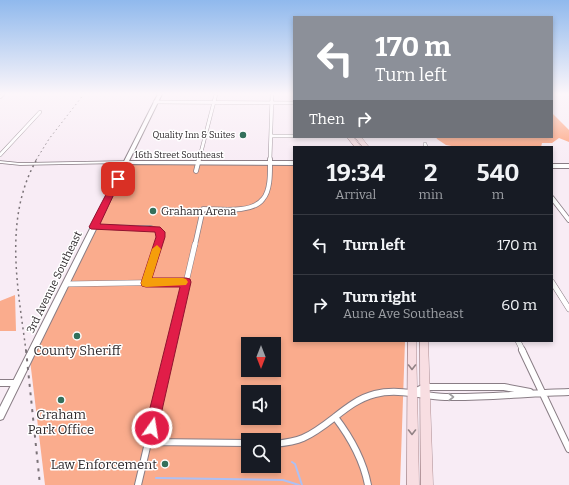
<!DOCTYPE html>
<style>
:root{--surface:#171b24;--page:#242831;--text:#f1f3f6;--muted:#9ea1a6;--line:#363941}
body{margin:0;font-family:Bitter,serif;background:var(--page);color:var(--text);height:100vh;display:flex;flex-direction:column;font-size:15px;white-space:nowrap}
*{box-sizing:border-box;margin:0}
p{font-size:13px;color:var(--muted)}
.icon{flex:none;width:22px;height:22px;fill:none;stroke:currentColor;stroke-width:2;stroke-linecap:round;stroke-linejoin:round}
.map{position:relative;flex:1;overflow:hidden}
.details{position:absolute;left:293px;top:146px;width:260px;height:196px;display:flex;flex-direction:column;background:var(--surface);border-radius:0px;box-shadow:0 2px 6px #0003}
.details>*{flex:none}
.guide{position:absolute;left:293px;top:16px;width:260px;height:122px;border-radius:0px;box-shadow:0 2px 6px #0003;background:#8c9099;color:#fff;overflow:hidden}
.needle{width:26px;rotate:180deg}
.tools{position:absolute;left:241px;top:337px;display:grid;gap:8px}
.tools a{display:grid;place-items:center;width:40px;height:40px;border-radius:0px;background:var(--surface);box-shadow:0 2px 6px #0003;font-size:20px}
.pin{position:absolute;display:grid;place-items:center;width:34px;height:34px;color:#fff;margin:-17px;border-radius:8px;box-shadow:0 2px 6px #0006}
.me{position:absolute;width:44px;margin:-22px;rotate:13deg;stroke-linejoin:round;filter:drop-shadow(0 0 3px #0008)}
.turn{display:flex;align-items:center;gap:14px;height:84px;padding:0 16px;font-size:18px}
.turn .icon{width:52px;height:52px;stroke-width:2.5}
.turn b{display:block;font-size:28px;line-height:34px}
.then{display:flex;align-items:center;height:38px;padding:0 16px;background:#0003;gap:8px;font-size:15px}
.eta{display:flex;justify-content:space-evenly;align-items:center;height:68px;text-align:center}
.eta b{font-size:24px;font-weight:700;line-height:28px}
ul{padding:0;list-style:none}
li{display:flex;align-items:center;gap:12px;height:60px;padding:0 16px;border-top:1px solid var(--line)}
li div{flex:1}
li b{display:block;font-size:15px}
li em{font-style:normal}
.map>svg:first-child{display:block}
.green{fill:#faac8d;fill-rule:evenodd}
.forest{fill:#fe9d75}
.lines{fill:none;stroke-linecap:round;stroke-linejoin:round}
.stream{stroke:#adc0f4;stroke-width:2}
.minor-far3-casing{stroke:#897d85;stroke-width:4}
.minor-far2-casing{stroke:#897d85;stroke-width:5.5}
.minor-far1-casing{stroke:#897d85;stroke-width:6}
.minor-casing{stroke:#897d85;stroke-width:8}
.tertiary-casing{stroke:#897d85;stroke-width:1.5}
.secondary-casing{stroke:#897d85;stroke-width:2}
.primary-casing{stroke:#ae9095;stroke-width:1}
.minor-far3{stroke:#fff;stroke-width:3}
.minor-far2{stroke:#fff;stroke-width:4}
.minor-far1{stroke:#fff;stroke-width:5}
.minor{stroke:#fff;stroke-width:6}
.tertiary{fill:#fff;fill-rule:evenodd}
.secondary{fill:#fff;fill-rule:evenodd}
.primary{fill:#f8dee2;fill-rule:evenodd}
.rail-far2{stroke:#7b7378;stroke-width:1;stroke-dasharray:1.5 3;stroke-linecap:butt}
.rail-far1{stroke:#7b7378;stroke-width:1.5;stroke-dasharray:2 3.5;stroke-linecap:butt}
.rail{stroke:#7b7378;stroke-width:2;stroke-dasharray:3 5.5;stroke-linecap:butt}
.oneway{stroke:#928386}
.oneway2{stroke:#a09ea0}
.route{fill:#e11d48;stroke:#92132f}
.slow{fill:#f59e0b}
.poi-dot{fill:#33705b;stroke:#fff;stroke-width:1.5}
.labels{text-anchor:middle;stroke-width:3;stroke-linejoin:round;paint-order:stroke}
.far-poi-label{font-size:9px;fill:#2d282b;stroke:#fff;text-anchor:end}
.far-street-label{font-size:9px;fill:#2d282b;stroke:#fff}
.poi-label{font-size:11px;fill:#2d282b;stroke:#fff;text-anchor:start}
.street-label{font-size:11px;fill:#2d282b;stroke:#fff}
.near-poi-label{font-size:13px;fill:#2d282b;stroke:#fff}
</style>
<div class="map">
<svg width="569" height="485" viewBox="0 0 569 485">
<rect width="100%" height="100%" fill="#f8ecf5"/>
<path class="green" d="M 127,165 L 294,165 L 294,341 L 405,341 L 400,485 L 45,485 L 30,360 ZM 248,344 L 274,344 L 274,370 L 248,370 ZM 248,392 L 274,392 L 274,418 L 248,418 ZM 248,440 L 274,440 L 274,466 L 248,466 Z
M 15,295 L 16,331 L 0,331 L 0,301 Z"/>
<path class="forest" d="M 552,113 L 569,130 L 569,142 L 559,138 L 552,143 L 542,143 L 541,147 L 457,147 L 446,145 L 437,139 L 436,137 L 552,137 Z"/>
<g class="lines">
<path class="stream" d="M 292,462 L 295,464 L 302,485
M 156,478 L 283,480 L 299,485"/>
<g class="minor-far3-casing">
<path id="minor-far3" d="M 0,97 L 3,94
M 155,102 L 294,103
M 271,136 L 294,136
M 425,144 L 426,147
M 0,155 L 40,112
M 199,160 L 216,94
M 270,160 L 272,94"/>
</g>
<g class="minor-far2-casing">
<path id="minor-far2" d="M 196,171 L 199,159
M 552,198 L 569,220
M 94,227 L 151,228 L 159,231 L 160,237 L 158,245
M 195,245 L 203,209 C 219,209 252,214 263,199 C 271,190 270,171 270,159"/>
</g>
<g class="minor-far1-casing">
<path id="minor-far1" d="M 552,282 L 569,309
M 146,283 L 158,244
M 66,284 L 186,282
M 518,341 L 523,351
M 170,351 L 195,244"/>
</g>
<g class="minor-casing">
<path id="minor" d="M 522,350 L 569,449
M 0,383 L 16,383
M 412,393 L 425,387 L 504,387 L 530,392
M 335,417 C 351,438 363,459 368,485
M 149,442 L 248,443
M 274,444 C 284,443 294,442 303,438 C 330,426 347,401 375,394 C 398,388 422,396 445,397 C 486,398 528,393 569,392
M 138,485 L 170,350"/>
</g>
<g class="tertiary-casing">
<path id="tertiary" d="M 0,161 L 20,163 L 126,161 L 128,162 L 126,163 L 20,165 L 0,163 Z"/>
</g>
<g class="secondary-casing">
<path id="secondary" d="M 158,94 L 162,94 L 129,161 L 294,161 L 294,165 L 128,164 L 3,419 L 0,420 L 0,407 Z
M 552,164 L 569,164 L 569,168 L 552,168 Z"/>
</g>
<g class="primary-casing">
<path id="primary" d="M 347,137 L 353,137 L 361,147 L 355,147 Z
M 355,137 L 361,137 L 369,147 L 363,147 Z
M 408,341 L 416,341 L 419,485 L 407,485 Z
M 420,341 L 428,341 L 433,485 L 421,485 Z"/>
</g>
<use href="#minor-far3" class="minor-far3"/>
<use href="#minor-far2" class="minor-far2"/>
<use href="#minor-far1" class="minor-far1"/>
<use href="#minor" class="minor"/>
<use href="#tertiary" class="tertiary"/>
<use href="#secondary" class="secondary"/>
<use href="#primary" class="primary"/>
<path class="rail-far2" d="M 36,160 L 49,139 L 84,94"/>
<path class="rail-far1" d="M 26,351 C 18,288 3,218 37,159"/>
<path class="rail" d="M 26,350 L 40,485"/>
</g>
<defs><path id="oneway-chevron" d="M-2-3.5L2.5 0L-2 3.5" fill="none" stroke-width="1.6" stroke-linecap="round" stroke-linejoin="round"/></defs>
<g class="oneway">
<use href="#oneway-chevron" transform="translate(412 367) rotate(90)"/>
<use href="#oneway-chevron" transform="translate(412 432) rotate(90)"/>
</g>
<use class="oneway2" href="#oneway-chevron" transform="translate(451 397)"/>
<linearGradient id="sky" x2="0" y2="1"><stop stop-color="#90b9ed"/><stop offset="0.58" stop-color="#fcf6fa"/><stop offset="1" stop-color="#fcf6fa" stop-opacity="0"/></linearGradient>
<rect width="569" height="162" fill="url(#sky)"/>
<path class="route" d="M 118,176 L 121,179 L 100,224 L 160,227 L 165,232 L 165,237 L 152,278 L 186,278 L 190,279 L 191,282 L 158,428 L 157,433 L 152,435 L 147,433 L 145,428 L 180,287 L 146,287 L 142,286 L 141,283 L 156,237 L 155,232 L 91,229 L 89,227 L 114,179 Z"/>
<path class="slow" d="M 157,245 L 161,249 L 152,278 L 183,278 L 186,279 L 188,282 L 186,285 L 146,287 L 142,286 L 141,283 L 152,249 Z"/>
<g class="poi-dot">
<circle cx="243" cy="135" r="4"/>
<circle cx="153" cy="211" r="4"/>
<circle cx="77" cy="336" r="4"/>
<circle cx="61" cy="400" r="4"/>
<circle cx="165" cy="464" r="4"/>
</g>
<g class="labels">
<g class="far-poi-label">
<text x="235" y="138">Quality Inn &amp; Suites</text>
</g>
<g class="far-street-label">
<text x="179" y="158">16th Street Southeast</text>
</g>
<g class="poi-label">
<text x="161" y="215">Graham Arena</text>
</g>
<g class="street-label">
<text transform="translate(54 282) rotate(-64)" y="4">3rd Avenue Southeast</text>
</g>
<g class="near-poi-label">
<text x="77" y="355">County Sheriff</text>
<text x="61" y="419">Graham<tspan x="61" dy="15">Park Office</tspan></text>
<text x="157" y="469" text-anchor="end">Law Enforcement</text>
</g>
</g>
</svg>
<div class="tools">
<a><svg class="needle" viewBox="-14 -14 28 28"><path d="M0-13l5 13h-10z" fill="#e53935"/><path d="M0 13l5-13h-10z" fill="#9ea1a6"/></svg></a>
<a><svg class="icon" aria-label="sound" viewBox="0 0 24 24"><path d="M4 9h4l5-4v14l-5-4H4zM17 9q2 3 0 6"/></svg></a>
<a><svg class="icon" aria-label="search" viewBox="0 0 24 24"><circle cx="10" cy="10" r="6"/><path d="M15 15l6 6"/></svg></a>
</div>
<div class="pin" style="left:118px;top:179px;background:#d93025"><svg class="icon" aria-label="arrive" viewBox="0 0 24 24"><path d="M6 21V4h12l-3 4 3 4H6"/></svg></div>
<svg class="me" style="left:152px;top:428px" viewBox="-20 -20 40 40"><circle r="17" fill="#e11d48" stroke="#fff" stroke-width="3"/><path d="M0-11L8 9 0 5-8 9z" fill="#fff"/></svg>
<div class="guide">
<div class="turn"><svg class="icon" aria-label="left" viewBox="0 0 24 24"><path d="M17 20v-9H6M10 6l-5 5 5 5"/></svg><div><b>170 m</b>Turn left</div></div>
<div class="then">Then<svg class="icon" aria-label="right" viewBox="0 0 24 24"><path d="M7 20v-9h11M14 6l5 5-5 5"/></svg></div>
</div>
<section class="details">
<div class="eta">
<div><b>19:34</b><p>Arrival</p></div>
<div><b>2</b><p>min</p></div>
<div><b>540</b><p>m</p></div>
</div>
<ul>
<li><svg class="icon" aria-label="left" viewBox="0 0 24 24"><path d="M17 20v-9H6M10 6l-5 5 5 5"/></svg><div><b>Turn left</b></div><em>170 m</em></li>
<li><svg class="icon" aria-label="right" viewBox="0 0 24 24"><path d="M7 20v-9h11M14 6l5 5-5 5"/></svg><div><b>Turn right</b><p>Aune Ave Southeast</p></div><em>60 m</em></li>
</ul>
</section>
</div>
